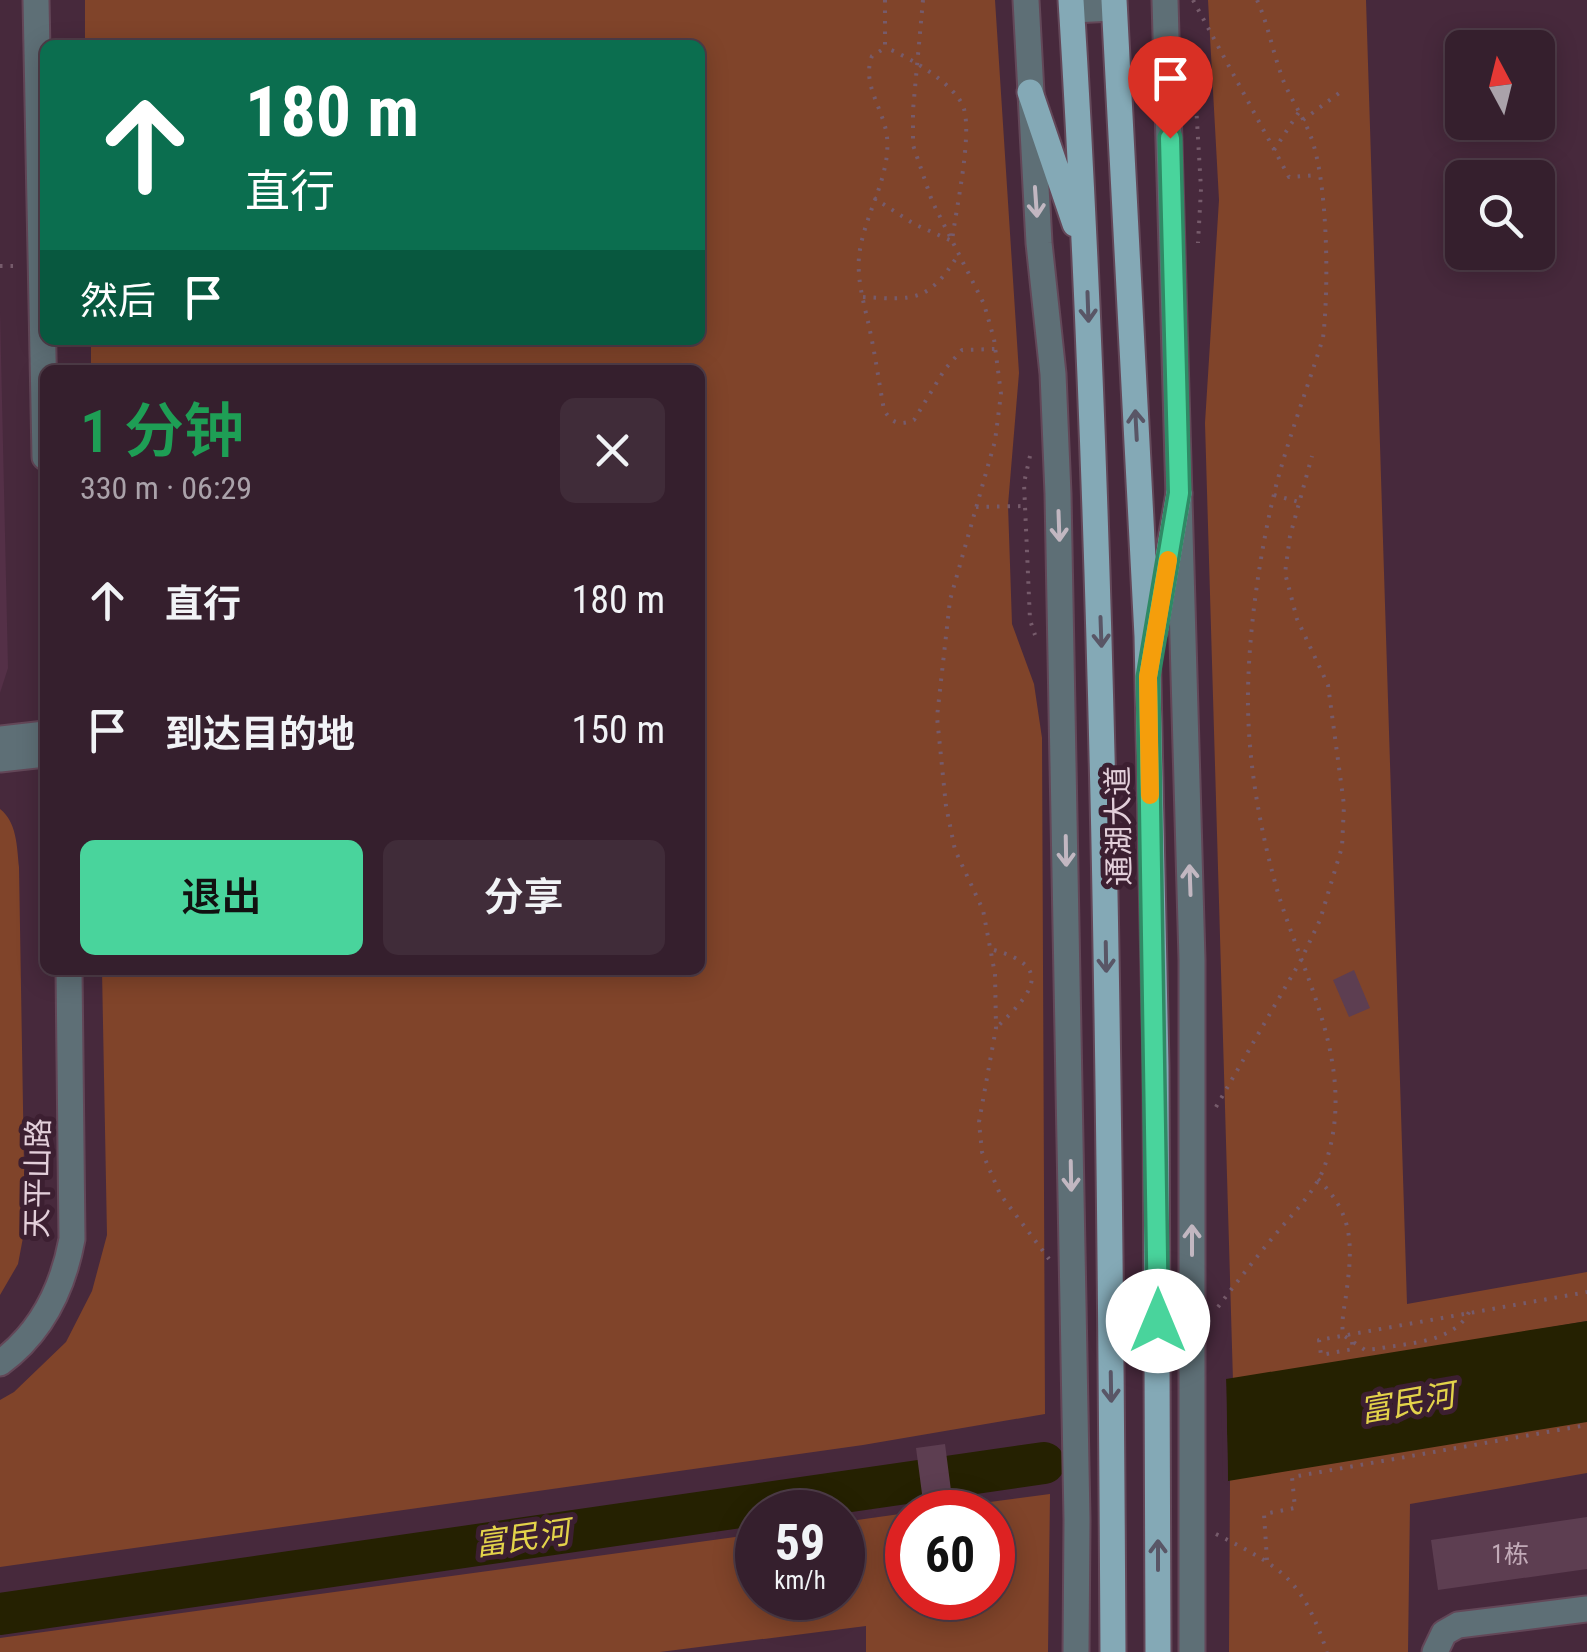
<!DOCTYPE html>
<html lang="zh">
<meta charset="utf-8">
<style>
:root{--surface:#351f2d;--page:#402c39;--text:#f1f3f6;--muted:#aaa2aa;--line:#4f3d49;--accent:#49d49c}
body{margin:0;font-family:"Roboto Condensed","Noto Sans SC",sans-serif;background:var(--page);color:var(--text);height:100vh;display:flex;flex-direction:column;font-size:38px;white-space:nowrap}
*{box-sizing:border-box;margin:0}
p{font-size:32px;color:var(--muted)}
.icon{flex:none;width:55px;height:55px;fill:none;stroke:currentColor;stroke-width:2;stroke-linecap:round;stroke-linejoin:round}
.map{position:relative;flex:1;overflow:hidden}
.details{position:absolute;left:40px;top:365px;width:665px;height:610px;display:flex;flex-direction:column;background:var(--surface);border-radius:15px;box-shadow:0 5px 25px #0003,0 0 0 2px var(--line)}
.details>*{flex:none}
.top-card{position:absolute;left:40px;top:40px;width:665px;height:305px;border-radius:15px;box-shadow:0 5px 25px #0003,0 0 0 2px var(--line);background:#0b6e4f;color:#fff;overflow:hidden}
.needle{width:65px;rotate:353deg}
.buttons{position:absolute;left:1445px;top:30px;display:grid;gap:20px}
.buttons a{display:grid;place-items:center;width:110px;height:110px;border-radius:15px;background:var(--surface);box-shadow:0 5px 25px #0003,0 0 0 2px var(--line);font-size:50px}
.speed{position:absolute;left:735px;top:1490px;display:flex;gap:20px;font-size:50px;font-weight:700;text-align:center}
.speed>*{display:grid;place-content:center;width:130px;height:130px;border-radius:50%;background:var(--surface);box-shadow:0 5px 25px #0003,0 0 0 2px var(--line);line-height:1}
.speed small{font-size:25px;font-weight:400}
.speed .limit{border:15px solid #d22;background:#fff;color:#111}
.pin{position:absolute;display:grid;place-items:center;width:85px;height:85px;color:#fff;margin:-102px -42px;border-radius:50% 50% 50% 0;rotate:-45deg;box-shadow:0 0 10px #0007}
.pin .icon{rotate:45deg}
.me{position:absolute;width:110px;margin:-55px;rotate:0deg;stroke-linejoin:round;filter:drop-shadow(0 0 8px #0008)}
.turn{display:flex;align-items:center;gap:35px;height:210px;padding:0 40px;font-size:45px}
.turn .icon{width:130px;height:130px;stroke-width:2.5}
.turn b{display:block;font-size:70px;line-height:85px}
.then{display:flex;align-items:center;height:95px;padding:0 40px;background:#0003;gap:20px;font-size:38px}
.round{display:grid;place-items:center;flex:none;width:105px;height:105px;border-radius:15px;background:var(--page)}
.overview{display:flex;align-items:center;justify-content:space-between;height:170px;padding:0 40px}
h1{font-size:60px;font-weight:600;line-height:75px;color:#1e9e55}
.primary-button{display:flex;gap:20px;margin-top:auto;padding:20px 40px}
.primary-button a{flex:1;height:115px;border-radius:15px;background:var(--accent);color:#111;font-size:40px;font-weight:600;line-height:115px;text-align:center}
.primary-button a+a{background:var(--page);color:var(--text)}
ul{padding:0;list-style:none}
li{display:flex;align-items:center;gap:30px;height:130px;padding:0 40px}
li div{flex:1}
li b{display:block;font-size:38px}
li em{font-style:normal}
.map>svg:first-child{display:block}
.built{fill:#543047}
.green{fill:#80442a}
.water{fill:#252101}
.pier{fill:#47293c}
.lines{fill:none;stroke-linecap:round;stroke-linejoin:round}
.river{stroke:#252101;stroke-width:42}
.building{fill:#5d3e51}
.minor-casing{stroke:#634758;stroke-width:29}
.major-casing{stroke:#634758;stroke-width:29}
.path{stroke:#765b6b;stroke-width:4;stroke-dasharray:2.5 8;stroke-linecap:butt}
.minor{stroke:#5e6f76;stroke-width:25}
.major{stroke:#84a9b6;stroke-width:25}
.oneway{stroke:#c2b7c1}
.oneway2{stroke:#595666}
.route-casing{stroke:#2f8a65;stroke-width:25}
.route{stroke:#49d49c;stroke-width:18}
.slow{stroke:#f59e0b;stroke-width:18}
.labels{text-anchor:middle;stroke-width:10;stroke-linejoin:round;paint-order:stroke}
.number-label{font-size:25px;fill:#c2abb8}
.street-label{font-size:30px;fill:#e3cfda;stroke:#3c1f31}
.water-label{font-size:32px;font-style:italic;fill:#e3d34a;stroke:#3c1f31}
</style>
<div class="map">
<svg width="1587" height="1652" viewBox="0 0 1587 1652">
<rect width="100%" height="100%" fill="#47293c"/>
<path class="built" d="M 0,311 L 8,668 L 0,693 Z"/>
<path class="green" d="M 85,0 L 995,0 L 1019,373 L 1008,505 L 1012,624 L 1034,684 L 1042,738 L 1045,1414 L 863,1445 L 0,1567 L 0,1400 L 14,1392 L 66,1342 L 92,1291 L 107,1235 L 102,970 L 700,970 L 700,370 L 91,370 L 91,340 L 700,340 L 700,45 L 85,45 Z
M 1208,0 L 1366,0 L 1407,1304 L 1587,1272 L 1587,1321 L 1233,1381 L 1205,423 L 1219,200 Z
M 0,809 C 17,822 17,847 19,867 L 25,1227 L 18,1264 L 0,1295 Z
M 1587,1416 L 1587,1473 L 1410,1504 L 1408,1652 L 1229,1652 L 1230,1480 Z
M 1050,1494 L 1048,1652 L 866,1652 L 866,1626 L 660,1652 L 0,1652 L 0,1638 L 757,1534 L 758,1598 L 842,1598 L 843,1522 L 907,1513 L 908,1598 L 992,1598 L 992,1512 L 914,1512 Z"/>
<path class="water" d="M 1587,1321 L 1587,1422 L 1228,1481 L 1226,1379 Z"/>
<path class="pier" d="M 1226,1374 L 1228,1486 L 1223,1481 L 1221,1379 Z"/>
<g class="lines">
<path class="river" d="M 0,1614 L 1044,1463"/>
</g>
<path class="building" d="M 1354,970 L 1370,1008 L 1349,1017 L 1333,980 Z
M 945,1444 L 953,1506 L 924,1509 L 916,1448 Z
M 1587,1517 L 1587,1569 L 1438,1590 L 1431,1540 Z"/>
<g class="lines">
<g class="minor-casing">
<path id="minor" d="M 36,0 L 45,457
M 1026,0 L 1039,243 L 1053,374 L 1058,494 L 1077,1520 L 1076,1652
M 1165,0 L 1192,960 L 1192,1652
M 1072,10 L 1114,8
M 0,739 L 45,734
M 0,759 L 45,754
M 0,1363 C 41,1333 63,1288 72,1239 L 69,970
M 1435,1652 L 1444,1633 L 1458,1625 L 1587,1609"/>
</g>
<g class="major-casing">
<path id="major" d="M 1071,0 C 1105,550 1110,1101 1113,1652
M 1114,0 L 1147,636 L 1156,1066 L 1158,1652
M 1030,92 L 1075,224
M 1156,628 L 1179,493"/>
</g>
<path class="path" d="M 885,0 L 885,48 L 872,56 C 861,84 884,109 887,137 C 891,178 863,216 859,257 C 857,280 864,304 869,326 C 875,354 879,382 884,410 C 892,423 899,426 914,420 L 945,369 L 962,350 L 995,349
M 923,0 L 913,110 L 913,145 L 932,201 L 984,304 L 994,339 L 1001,394 L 995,441 L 950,600 L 937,717 L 946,806 L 955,850 L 983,910 L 995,974 L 996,1028 L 979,1122 L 982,1152 L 1000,1194 L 1049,1259
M 1193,0 L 1289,177 L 1317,175
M 1193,53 L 1201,189 L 1198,243
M 1303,120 L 1342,91
M 1274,150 L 1299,112
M 874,198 L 914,224 L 952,241 C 956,209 972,137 964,109 C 957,85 908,56 886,48
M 0,266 L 15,266
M 863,297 C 914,300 929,302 958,255
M 1030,456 L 1024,483 L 1030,620 L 1035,635
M 1274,495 L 1299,502
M 976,507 L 1025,506
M 994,950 C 1057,968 1029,996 996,1028
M 1216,1107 L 1301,960 L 1320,920 L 1342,847 L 1344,805 L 1328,685 L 1297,619 L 1285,573 L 1290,536 L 1312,456
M 1318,1179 C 1352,1213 1353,1241 1347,1288 C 1345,1306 1341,1318 1343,1335 L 1365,1350 L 1376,1349 C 1406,1343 1454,1343 1469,1312
M 1218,1307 C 1236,1283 1255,1259 1274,1236 C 1293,1213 1317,1191 1326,1162 C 1357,1067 1305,981 1278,893 C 1261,834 1249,769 1248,707 C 1247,639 1260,548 1277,482 C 1290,434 1308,386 1323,338 C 1329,288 1328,183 1311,137 C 1303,115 1288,96 1281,74 C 1272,49 1268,24 1257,0
M 1352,1342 L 1353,1349 L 1321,1355 L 1319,1340 L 1587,1292
M 1216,1534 C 1283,1568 1302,1579 1327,1652
M 1267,1560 L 1264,1514 L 1295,1508 L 1292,1477 L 1587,1425"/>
<use href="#minor" class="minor"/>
<use href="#major" class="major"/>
</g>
<defs><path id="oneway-shaft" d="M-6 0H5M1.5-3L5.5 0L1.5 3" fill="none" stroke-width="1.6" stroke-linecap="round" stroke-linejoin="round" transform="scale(2.5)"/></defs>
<g class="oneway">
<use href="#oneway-shaft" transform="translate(1036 202) rotate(86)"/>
<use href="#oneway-shaft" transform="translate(1059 526) rotate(88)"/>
<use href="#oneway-shaft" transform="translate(1066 851) rotate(89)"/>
<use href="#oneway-shaft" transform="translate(1190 880) rotate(-92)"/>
<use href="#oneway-shaft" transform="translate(1071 1176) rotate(89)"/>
<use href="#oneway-shaft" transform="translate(1192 1240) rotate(-90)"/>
</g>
<g class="oneway2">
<use href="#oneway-shaft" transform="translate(1088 307) rotate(88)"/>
<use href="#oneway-shaft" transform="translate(1136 425) rotate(-93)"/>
<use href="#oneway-shaft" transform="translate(1101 632) rotate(88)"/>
<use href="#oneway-shaft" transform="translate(1106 957) rotate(89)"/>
<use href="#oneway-shaft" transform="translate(1111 1387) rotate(89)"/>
<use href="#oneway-shaft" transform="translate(1158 1555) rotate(-90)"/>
</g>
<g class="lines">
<g class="route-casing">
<path id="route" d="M 1158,1321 L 1148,677 L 1179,493 L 1170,138"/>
</g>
<use href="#route" class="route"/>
<path class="slow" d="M 1150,795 L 1148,677 L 1168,560"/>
</g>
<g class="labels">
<g class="number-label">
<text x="1510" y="1563">1栋</text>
</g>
<g class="street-label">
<text transform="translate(1119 826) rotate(-91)" y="10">通湖大道</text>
<text transform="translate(38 1178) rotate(-89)" y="10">天平山路</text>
</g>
<g class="water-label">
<text transform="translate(1407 1403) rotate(-10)" y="11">富民河</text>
<text transform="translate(522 1538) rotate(-8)" y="11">富民河</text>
</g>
</g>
</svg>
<div class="buttons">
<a><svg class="needle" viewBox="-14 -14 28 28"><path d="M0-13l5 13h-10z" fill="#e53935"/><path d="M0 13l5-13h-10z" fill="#aaa2aa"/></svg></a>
<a><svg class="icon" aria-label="search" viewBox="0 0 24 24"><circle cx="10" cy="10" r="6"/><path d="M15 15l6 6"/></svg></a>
</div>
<div class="speed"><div>59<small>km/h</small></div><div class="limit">60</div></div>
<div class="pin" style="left:1170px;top:138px;background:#d93025"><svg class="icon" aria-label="arrive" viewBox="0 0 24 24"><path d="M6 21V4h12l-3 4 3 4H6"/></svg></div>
<svg class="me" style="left:1158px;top:1321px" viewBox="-20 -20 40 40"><circle r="19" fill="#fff"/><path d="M0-13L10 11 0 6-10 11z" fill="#49d49c"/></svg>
<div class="top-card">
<div class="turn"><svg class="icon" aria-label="ahead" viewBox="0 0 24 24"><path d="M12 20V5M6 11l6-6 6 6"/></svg><div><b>180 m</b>直行</div></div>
<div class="then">然后<svg class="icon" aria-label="arrive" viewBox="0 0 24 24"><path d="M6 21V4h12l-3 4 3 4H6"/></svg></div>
</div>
<section class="details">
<div class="overview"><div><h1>1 分钟</h1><p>330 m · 06:29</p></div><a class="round"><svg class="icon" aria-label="close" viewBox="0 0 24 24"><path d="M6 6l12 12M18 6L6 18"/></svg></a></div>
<ul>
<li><svg class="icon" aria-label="ahead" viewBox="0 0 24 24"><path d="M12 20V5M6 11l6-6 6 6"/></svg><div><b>直行</b></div><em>180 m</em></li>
<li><svg class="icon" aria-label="arrive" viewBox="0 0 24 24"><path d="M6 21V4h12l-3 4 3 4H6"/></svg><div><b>到达目的地</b></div><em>150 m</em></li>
</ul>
<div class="primary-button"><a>退出</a><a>分享</a></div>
</section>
</div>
